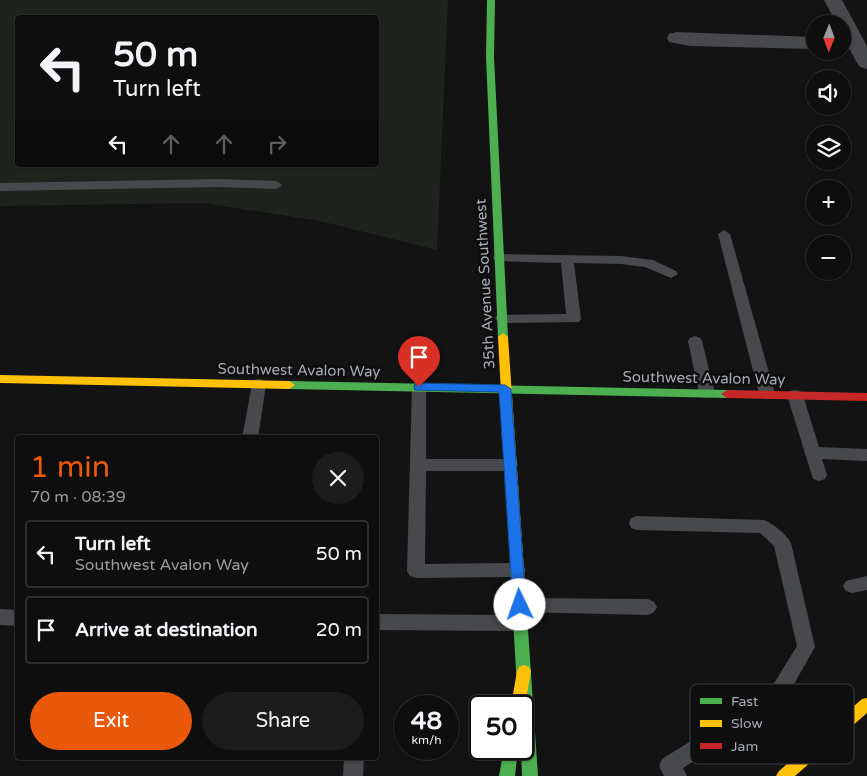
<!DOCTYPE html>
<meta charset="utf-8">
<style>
:root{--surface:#0e0e0f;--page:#1c1c1d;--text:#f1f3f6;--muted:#9b9c9e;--line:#2e2e2f;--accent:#ea580c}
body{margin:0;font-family:"Varela Round",sans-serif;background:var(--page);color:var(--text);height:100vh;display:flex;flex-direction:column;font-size:19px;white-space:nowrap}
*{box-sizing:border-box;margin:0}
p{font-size:16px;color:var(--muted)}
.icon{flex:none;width:28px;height:28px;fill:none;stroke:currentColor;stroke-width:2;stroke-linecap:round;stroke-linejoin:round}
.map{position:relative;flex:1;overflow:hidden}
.details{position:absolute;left:15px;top:435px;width:364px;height:325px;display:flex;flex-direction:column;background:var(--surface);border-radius:5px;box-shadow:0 1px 4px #0004,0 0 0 1px var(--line)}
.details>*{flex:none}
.hud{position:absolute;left:15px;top:15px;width:364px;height:152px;border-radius:5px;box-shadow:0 1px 4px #0004,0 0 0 1px var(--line);background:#0e0e0f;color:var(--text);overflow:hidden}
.needle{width:32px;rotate:181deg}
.controls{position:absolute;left:806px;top:15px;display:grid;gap:10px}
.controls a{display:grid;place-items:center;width:45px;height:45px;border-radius:50%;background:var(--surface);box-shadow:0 1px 4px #0004,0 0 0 1px var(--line);font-size:25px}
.speed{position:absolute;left:394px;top:695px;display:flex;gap:10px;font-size:25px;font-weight:700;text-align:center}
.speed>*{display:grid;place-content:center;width:65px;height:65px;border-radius:50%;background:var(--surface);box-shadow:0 1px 4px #0004,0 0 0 1px var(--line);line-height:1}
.speed small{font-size:12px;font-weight:400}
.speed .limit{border:2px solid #111;border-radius:8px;background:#fff;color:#111}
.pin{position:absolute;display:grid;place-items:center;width:42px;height:42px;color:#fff;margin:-51px -21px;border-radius:50% 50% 50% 0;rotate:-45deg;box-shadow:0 0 5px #0007}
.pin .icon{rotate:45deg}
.me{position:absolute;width:55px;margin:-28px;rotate:357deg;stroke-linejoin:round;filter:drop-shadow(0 0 4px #0008)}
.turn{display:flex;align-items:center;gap:18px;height:105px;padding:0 15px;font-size:22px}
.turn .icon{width:65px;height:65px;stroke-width:2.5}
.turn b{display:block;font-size:35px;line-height:42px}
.lanes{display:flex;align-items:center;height:48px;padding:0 15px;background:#0003;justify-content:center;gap:25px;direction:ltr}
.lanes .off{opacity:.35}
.round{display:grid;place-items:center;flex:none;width:52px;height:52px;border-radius:26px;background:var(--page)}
.summary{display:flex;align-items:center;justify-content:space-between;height:85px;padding:0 15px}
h1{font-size:30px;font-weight:600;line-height:38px;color:var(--accent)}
.button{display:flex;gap:10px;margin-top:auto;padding:10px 15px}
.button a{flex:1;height:58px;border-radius:30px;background:var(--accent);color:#fff;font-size:20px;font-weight:600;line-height:58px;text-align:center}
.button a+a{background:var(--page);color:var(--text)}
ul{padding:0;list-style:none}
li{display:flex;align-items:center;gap:15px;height:68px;margin:0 10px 8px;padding:0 5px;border:2px solid var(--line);border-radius:5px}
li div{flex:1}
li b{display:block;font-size:19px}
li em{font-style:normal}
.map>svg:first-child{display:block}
.green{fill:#1e231e;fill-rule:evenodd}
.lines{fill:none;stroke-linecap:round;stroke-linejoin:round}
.lane{fill:#48494c;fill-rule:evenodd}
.street{fill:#48494c;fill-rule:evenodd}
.fast{fill:#4caf50;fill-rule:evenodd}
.slow{fill:#ffc107;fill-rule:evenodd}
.jam{fill:#c62828;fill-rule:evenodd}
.route{fill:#1a73e8;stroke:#114b97}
.labels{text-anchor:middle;stroke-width:5;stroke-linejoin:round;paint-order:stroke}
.street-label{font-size:15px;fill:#a6aab3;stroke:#0e0e0f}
.key{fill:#0e0e0f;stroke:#3c3d40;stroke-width:1}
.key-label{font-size:14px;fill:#a6aab3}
</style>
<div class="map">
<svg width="867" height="776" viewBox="0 0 867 776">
<rect width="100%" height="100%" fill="#131314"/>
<path class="green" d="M 0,0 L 448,0 L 437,250 L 320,221 L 203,203 L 0,206 ZM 18,18 L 376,18 L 376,165 L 18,165 Z"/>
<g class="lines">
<path class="lane" d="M 218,179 L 276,181 L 282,185 L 276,189 L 218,187 L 0,191 L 0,183 Z
M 724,230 L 730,234 L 775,394 L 772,398 L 767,399 L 762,398 L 759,394 L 718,234 Z
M 500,254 L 621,256 L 653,260 L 676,271 L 678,274 L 671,278 L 645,267 L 621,264 L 574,263 L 581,319 L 579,322 L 502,323 L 497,321 L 495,318 L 497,315 L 566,314 L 561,263 L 495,261 L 493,258 L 495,255 Z
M 695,336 L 700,338 L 702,341 L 715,393 L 712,397 L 707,398 L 702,397 L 699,393 L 688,341 L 690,338 Z
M 259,379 L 264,380 L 266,384 L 258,438 L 242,438 L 252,384 L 254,380 Z
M 419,382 L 424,383 L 426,387 L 426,459 L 510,459 L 516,461 L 518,465 L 516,469 L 510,471 L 426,471 L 425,564 L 517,563 L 523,565 L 526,570 L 523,575 L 517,577 L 416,578 L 410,576 L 407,571 L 412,387 L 414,383 Z
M 795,390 L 800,391 L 803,395 L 819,447 L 867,449 L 867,461 L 822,459 L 827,475 L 825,479 L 819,481 L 813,479 L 787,395 L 790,391 Z
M 637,516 L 764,520 C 774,524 786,534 791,543 L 815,647 L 782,705 L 683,768 L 687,776 L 664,776 L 659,766 L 662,759 L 768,693 L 797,646 L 774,546 L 760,533 L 637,530 L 631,528 L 629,523 L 631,518 Z
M 867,576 L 867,590 L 852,593 L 846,591 L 843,586 L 846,581 Z
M 520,598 L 648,599 L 654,602 L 657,607 L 654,612 L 648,615 L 520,612 L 514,610 L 511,605 L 514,600 Z
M 0,609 L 18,610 L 18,626 L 0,625 Z
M 376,614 L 521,615 L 527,618 L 530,623 L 527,628 L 521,631 L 376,630 Z
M 344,758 L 364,758 L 363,776 L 343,776 Z"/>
<path class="street" d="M 824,0 L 842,0 L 867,46 L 867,69 L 860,67 L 857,63 L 842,35 L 842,24 L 837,24 Z
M 676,32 L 815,37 L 815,49 L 690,46 L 669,42 L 667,38 L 669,34 Z"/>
<path class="fast" d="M 487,0 L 495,0 L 494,57 L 508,337 L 503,341 L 498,337 L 486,57 Z
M 289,381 L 727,390 L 733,394 L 727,398 L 289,389 L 283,385 Z
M 519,594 L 524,596 L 526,600 L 538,776 L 522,776 L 521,749 L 522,749 L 522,706 L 518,706 L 512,600 L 514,596 Z
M 504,749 L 518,749 L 515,776 L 499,776 Z"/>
<path class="slow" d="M 503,333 L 508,337 L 526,600 L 524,604 L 519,606 L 514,604 L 512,600 L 498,337 Z
M 0,375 L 289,381 L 295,385 L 289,389 L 0,383 Z
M 524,665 L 529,667 L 531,671 L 525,706 L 522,711 L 522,706 L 511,706 L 517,671 L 519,667 Z
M 867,698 L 867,713 L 795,776 L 776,776 L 779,771 L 862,699 Z"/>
<path class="jam" d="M 727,390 L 867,393 L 867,401 L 727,398 L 721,394 Z"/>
</g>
<path class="route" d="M 419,383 L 505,385 L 511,389 L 526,605 L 524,609 L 520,611 L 515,609 L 513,605 L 499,392 L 415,390 L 414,387 L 415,384 Z"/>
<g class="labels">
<g class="street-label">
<text transform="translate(485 284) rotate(-93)" y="5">35th Avenue Southwest</text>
<text transform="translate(299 370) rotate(1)" y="5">Southwest Avalon Way</text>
<text transform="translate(704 378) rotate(1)" y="5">Southwest Avalon Way</text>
</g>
</g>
<rect x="690" y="684" width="164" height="80" rx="8" class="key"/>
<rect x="700" y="698" width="22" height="6" fill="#4caf50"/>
<rect x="700" y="720" width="22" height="7" fill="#ffc107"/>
<rect x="700" y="743" width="22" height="6" fill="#c62828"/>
<g class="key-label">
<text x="731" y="706">Fast</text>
<text x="731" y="728">Slow</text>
<text x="731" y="751">Jam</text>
</g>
</svg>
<div class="controls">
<a><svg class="needle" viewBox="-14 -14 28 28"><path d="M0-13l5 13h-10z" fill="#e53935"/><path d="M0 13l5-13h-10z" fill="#9b9c9e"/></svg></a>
<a><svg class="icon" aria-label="sound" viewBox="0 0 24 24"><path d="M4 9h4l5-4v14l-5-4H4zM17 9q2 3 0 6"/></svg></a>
<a><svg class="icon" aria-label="layers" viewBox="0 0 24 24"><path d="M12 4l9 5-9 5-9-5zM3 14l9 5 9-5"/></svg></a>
<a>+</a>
<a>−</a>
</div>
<div class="speed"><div>48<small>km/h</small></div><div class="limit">50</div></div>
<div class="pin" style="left:419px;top:387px;background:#d93025"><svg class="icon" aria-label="arrive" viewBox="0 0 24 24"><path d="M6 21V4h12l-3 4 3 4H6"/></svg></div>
<svg class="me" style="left:520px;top:605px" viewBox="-20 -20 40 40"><circle r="19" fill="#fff"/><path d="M0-13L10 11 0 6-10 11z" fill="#1a73e8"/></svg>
<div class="hud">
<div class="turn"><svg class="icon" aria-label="left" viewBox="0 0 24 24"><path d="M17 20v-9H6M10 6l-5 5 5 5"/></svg><div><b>50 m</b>Turn left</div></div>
<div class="lanes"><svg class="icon" aria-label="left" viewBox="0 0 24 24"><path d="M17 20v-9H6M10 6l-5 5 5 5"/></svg><svg class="icon off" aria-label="ahead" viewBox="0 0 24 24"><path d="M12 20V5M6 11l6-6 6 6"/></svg><svg class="icon off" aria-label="ahead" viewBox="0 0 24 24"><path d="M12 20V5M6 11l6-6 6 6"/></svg><svg class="icon off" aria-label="right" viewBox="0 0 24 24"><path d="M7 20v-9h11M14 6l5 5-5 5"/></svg></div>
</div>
<section class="details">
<div class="summary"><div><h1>1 min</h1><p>70 m · 08:39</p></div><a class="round"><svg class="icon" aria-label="close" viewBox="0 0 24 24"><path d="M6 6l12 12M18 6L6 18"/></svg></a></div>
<ul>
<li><svg class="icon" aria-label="left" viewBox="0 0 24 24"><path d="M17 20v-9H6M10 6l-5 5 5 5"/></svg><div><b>Turn left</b><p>Southwest Avalon Way</p></div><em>50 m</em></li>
<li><svg class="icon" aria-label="arrive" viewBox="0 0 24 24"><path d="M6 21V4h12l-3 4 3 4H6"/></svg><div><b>Arrive at destination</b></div><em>20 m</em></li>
</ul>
<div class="button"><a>Exit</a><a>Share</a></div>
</section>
</div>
